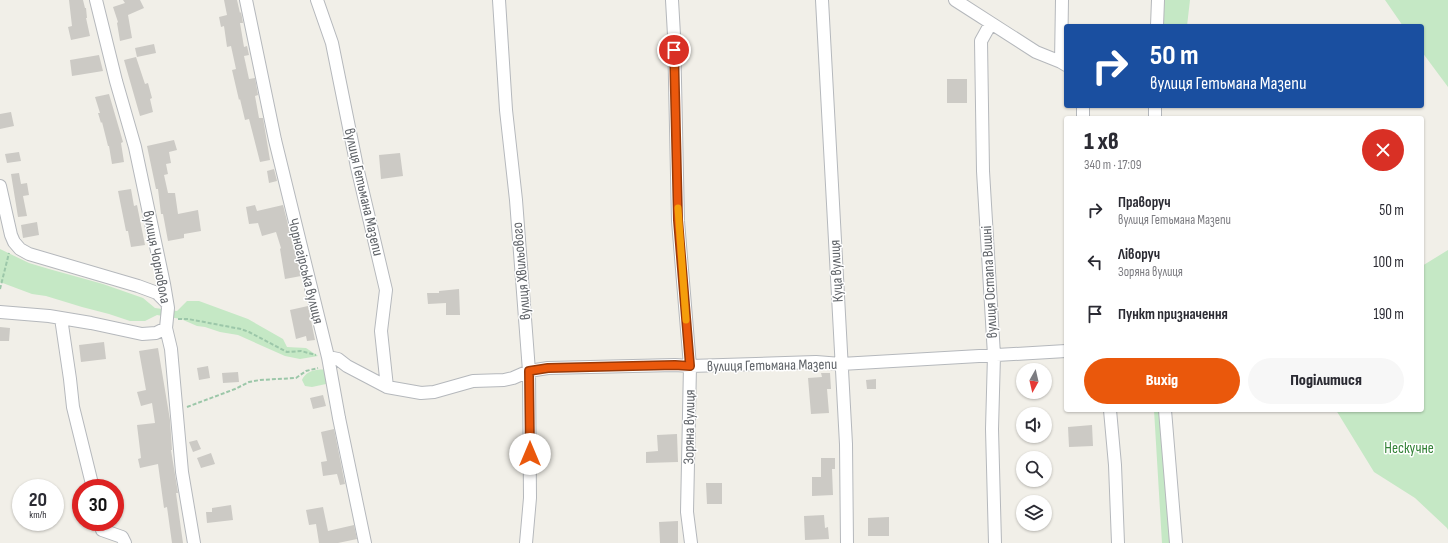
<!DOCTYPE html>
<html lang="uk">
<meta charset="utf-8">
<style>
:root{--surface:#fff;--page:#f7f7f7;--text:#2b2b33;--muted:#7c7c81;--accent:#ea580c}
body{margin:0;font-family:"Sofia Sans Condensed",sans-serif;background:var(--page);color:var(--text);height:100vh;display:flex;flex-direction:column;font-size:15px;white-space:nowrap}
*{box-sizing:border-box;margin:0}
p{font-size:13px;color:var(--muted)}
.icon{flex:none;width:22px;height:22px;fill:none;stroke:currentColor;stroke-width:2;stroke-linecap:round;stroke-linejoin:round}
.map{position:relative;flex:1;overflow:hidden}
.drawer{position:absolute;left:1064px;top:116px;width:360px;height:296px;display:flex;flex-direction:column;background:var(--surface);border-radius:4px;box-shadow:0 1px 3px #0004}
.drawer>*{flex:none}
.guide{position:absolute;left:1064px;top:24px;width:360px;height:84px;border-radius:4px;box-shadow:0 1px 3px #0004;background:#1a4fa0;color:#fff;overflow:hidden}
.needle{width:26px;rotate:188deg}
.tools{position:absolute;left:1016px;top:363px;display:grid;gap:8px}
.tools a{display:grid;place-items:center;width:36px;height:36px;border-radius:50%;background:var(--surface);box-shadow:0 1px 3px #0004;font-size:20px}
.speed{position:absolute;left:12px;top:479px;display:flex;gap:8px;font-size:20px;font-weight:700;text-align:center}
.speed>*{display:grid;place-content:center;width:52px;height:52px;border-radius:50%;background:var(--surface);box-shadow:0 1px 3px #0004;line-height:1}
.speed small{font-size:10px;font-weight:400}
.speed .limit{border:6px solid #d22;background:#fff;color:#111}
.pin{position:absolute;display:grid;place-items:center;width:34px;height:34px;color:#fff;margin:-17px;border:2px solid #fff;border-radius:50%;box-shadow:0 1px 4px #0007}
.me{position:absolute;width:44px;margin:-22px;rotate:0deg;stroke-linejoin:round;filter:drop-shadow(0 0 3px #0008)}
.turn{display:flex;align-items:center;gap:14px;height:84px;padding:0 20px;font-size:18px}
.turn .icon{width:52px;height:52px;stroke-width:2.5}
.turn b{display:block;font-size:28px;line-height:34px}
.round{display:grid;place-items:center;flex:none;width:42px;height:42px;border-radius:21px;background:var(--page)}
.summary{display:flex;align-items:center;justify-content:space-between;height:68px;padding:0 20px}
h1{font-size:24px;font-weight:800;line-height:30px}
.cta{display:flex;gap:8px;margin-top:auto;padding:8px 20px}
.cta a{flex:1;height:46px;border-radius:24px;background:var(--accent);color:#fff;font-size:16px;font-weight:800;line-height:46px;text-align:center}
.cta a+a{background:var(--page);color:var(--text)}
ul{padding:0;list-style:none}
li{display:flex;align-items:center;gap:12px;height:52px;padding:0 20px}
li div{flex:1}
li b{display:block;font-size:15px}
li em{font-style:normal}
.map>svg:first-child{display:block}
.green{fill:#c5e8c5}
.building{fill:#cccac5}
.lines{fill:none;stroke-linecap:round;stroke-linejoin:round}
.minor-casing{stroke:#b5b8bc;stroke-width:14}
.path{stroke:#9cc7a9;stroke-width:2;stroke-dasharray:4 2;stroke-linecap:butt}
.minor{stroke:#fff;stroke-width:12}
.route-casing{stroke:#983908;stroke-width:10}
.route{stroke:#ea580c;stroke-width:7}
.slow{stroke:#f59e0b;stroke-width:7}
.labels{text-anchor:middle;stroke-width:3;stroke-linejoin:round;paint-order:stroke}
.street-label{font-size:15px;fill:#5f6368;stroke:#fff}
.park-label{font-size:15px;fill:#348238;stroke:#fff}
</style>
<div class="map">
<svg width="1448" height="543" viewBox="0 0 1448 543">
<rect width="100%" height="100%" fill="#f1efe8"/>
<path class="green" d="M 1164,0 L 1190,0 L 1187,26 L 1163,26 Z
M 1385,0 L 1448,0 L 1448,87 L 1422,52 L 1422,26 L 1403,26 Z
M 0,249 L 29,263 L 49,269 L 103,284 L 143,298 L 155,308 L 177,311 L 187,301 L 199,301 L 248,319 L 283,339 L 287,347 L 306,348 L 318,356 L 300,359 L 285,356 L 238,335 L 220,332 L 205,327 L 197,326 L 181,319 L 157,315 L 145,321 L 130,321 L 109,314 L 82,307 L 46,296 L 32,294 L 0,282 Z
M 1448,250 L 1448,530 L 1447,528 L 1415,498 L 1374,472 L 1336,410 L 1422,410 L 1422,266 Z
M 328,369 L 326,384 L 312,387 L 305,386 L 302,380 C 307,369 318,370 328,369 Z
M 1154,410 L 1162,410 L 1171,543 L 1162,543 Z"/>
<path class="building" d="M 69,0 L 83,0 L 85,8 L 86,8 L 87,18 L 86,18 L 90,36 L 71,40 L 68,27 L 72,26 Z
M 123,0 L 140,0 L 144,8 L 128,15 L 132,38 L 120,41 L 117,23 L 118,22 L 113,7 L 125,3 Z
M 224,0 L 237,0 L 240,13 L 241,12 L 243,23 L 240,23 L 244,47 L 247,46 L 249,55 L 244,56 L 249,79 L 255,78 L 258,95 L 255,96 L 259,118 L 263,118 L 270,160 L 260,162 L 249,119 L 245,120 L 240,99 L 239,100 L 232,70 L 236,69 L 231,46 L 227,47 L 224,26 L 221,27 L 219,17 L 227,15 Z
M 154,44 L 156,53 L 137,57 L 135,48 Z
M 99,55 L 103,71 L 72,76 L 70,60 Z
M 136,57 L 145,84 L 148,83 L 152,98 L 150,99 L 153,112 L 140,116 L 124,60 Z
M 947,79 L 967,79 L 967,103 L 947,103 Z
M 109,94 L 123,142 L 121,143 L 124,162 L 112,164 L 109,146 L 108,146 L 102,122 L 101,123 L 98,113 L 100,113 L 95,97 Z
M 11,112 L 14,126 L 0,129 L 0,114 Z
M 174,140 L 177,150 L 169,152 L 171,163 L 166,164 L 168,174 L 164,175 L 168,193 L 175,193 L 178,214 L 198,210 L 201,231 L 184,234 L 184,238 L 168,241 L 163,214 L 161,214 L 158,189 L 156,189 L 147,146 Z
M 19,152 L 21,161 L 7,163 L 5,154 Z
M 400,153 L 403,176 L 381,179 L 379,155 Z
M 274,169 L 277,181 L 269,183 L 267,171 Z
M 19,173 L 21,184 L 27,183 L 29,195 L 23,196 L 27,216 L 18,217 L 11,174 Z
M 131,189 L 134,206 L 137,205 L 145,245 L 131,247 L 128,231 L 126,231 L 118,191 Z
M 255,205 L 257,211 L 283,205 L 301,276 L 285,279 L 280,249 L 281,248 L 276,232 L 262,236 L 258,223 L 249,224 L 246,207 Z
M 37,222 L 39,235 L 23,238 L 21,225 Z
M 459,289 L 460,315 L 446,315 L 446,303 L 428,304 L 427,293 L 439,293 L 439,291 Z
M 308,306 L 315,340 L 307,341 L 306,336 L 296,339 L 290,310 Z
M 0,327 L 10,328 L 9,341 L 0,341 Z
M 104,342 L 106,359 L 81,362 L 79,345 Z
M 158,348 L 170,420 L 172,450 L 171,450 L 178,493 L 176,493 L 183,543 L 172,543 L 167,507 L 164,508 L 158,464 L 140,468 L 138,459 L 141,458 L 137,425 L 155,423 L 152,403 L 141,406 L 137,392 L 146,390 L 139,351 Z
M 208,366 L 210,378 L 199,380 L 197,368 Z
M 238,372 L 239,382 L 223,383 L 222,373 Z
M 821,373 L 830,373 L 831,389 L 827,389 L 829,413 L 811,414 L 808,378 L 822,377 Z
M 876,379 L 876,389 L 867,389 L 866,380 Z
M 323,395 L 326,406 L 313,409 L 310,398 Z
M 1092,425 L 1093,446 L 1069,447 L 1068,427 Z
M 334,429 L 345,484 L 340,485 L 337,474 L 323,476 L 321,462 L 327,461 L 321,432 Z
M 677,434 L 678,462 L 646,463 L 646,452 L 658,451 L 657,435 Z
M 197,440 L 201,449 L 193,452 L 189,442 Z
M 211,453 L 215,464 L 201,468 L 197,458 Z
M 821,458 L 835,458 L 835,469 L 832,469 L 833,495 L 812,496 L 812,477 L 821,477 Z
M 706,483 L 722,483 L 722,504 L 707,504 Z
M 231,505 L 233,520 L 207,523 L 206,512 L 212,512 L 212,508 Z
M 323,507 L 328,531 L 354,525 L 357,539 L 338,543 L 319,543 L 316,524 L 309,525 L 306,510 Z
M 824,515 L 825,528 L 828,527 L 829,539 L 805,540 L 804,516 Z
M 889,517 L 889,536 L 868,536 L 868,518 Z
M 678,521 L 678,543 L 660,543 L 659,522 Z"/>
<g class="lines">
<g class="minor-casing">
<path id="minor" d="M 96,0 L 116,81 L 135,147 L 164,284 L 168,308 L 166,328 L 171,349 L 182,472 L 194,543
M 246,0 L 275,140 L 328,357 L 339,418 L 365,543
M 317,0 L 332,43 L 357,167 L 386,290 L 381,331 L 387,387
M 499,0 L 506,110 L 516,200 L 529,371 L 530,498 L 526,543
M 672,0 L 674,35 L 678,221 L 690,366 L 687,512 L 691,543
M 822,0 L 846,444 L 847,543
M 955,0 L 1036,52 L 1061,62
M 1062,0 L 1061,62 L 1066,65
M 991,23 L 981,41 L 983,171 L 994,355 L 992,429 L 995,543
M 1157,26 L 1158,0
M 1083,106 L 1083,118
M 1155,118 L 1155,106
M 0,186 L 11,235 L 14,242 L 20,249 L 29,254 L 138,286 L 157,293 L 167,303
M 0,312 L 49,316 L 91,323 L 142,334 L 156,333 L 166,328
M 61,318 L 70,379 L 73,407 L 93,488
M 328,357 L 338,359 L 347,366 L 387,387 L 421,393 L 434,392 L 473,381 L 504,380 L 513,378 L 529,371 L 548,368 L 675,365 L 690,366 L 816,362 L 841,364 L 1066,351
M 1110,410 L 1115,465 L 1118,543
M 1165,410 L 1176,543
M 100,522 L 102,530 L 122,537 L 125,543"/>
</g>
<path class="path" d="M 0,289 L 9,253
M 178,319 L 188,319 L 241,329 L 249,332 L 287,352 L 301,351 L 316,355
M 187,407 L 235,389 L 249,382 L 260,380 L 296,378 L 306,371 L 318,368"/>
<use href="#minor" class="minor"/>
</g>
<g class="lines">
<g class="route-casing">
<path id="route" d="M 530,454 L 529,371 L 548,368 L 675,365 L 690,366 L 678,220 L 674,50"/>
</g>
<use href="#route" class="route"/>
<path class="slow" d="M 678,208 L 686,320"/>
</g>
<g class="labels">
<g class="street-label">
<text transform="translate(364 192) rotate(77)" y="5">вулиця Гетьмана Мазепи</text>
<text transform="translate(157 257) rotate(79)" y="5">вулиця Чорновола</text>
<text transform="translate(306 271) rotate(76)" y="5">Чорногірська вулиця</text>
<text transform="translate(521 271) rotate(-95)" y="5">вулиця Хвильового</text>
<text transform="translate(836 271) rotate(-93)" y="5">Куца вулиця</text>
<text transform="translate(989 282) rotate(-93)" y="5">вулиця Остапа Вишні</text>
<text transform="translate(772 365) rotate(-1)" y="5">вулиця Гетьмана Мазепи</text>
<text transform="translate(689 427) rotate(-89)" y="5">Зоряна вулиця</text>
</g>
<g class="park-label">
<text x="1409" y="453">Нескучне</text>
</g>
</g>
</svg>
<div class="tools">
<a><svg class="needle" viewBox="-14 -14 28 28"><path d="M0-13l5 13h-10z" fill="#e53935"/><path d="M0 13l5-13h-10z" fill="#7c7c81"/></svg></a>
<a><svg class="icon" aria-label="sound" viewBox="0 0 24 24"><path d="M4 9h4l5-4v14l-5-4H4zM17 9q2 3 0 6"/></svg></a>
<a><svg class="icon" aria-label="search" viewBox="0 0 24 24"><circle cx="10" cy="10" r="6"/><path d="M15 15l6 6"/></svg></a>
<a><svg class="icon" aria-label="layers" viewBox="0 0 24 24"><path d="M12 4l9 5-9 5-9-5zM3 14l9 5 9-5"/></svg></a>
</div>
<div class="speed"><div>20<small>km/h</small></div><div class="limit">30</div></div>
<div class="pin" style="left:674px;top:50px;background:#d93025"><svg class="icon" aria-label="arrive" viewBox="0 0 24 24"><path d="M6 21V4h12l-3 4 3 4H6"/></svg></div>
<svg class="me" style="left:530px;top:454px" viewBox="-20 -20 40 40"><circle r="19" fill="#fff"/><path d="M0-13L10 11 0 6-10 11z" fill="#ea580c"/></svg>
<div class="guide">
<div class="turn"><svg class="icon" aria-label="right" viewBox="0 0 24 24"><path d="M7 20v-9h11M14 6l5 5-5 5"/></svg><div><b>50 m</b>вулиця Гетьмана Мазепи</div></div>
</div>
<section class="drawer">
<div class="summary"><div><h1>1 хв</h1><p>340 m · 17:09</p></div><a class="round" style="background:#d93025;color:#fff"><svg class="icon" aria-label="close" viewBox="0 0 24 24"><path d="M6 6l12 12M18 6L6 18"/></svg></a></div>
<ul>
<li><svg class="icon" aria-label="right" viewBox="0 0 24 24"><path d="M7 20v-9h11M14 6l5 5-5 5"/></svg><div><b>Праворуч</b><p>вулиця Гетьмана Мазепи</p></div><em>50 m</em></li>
<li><svg class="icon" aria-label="left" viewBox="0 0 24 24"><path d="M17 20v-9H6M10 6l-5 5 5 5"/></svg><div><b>Ліворуч</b><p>Зоряна вулиця</p></div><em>100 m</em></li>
<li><svg class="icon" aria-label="arrive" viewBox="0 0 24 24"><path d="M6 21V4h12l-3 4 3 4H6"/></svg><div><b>Пункт призначення</b></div><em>190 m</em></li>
</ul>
<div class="cta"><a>Вихід</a><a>Поділитися</a></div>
</section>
</div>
